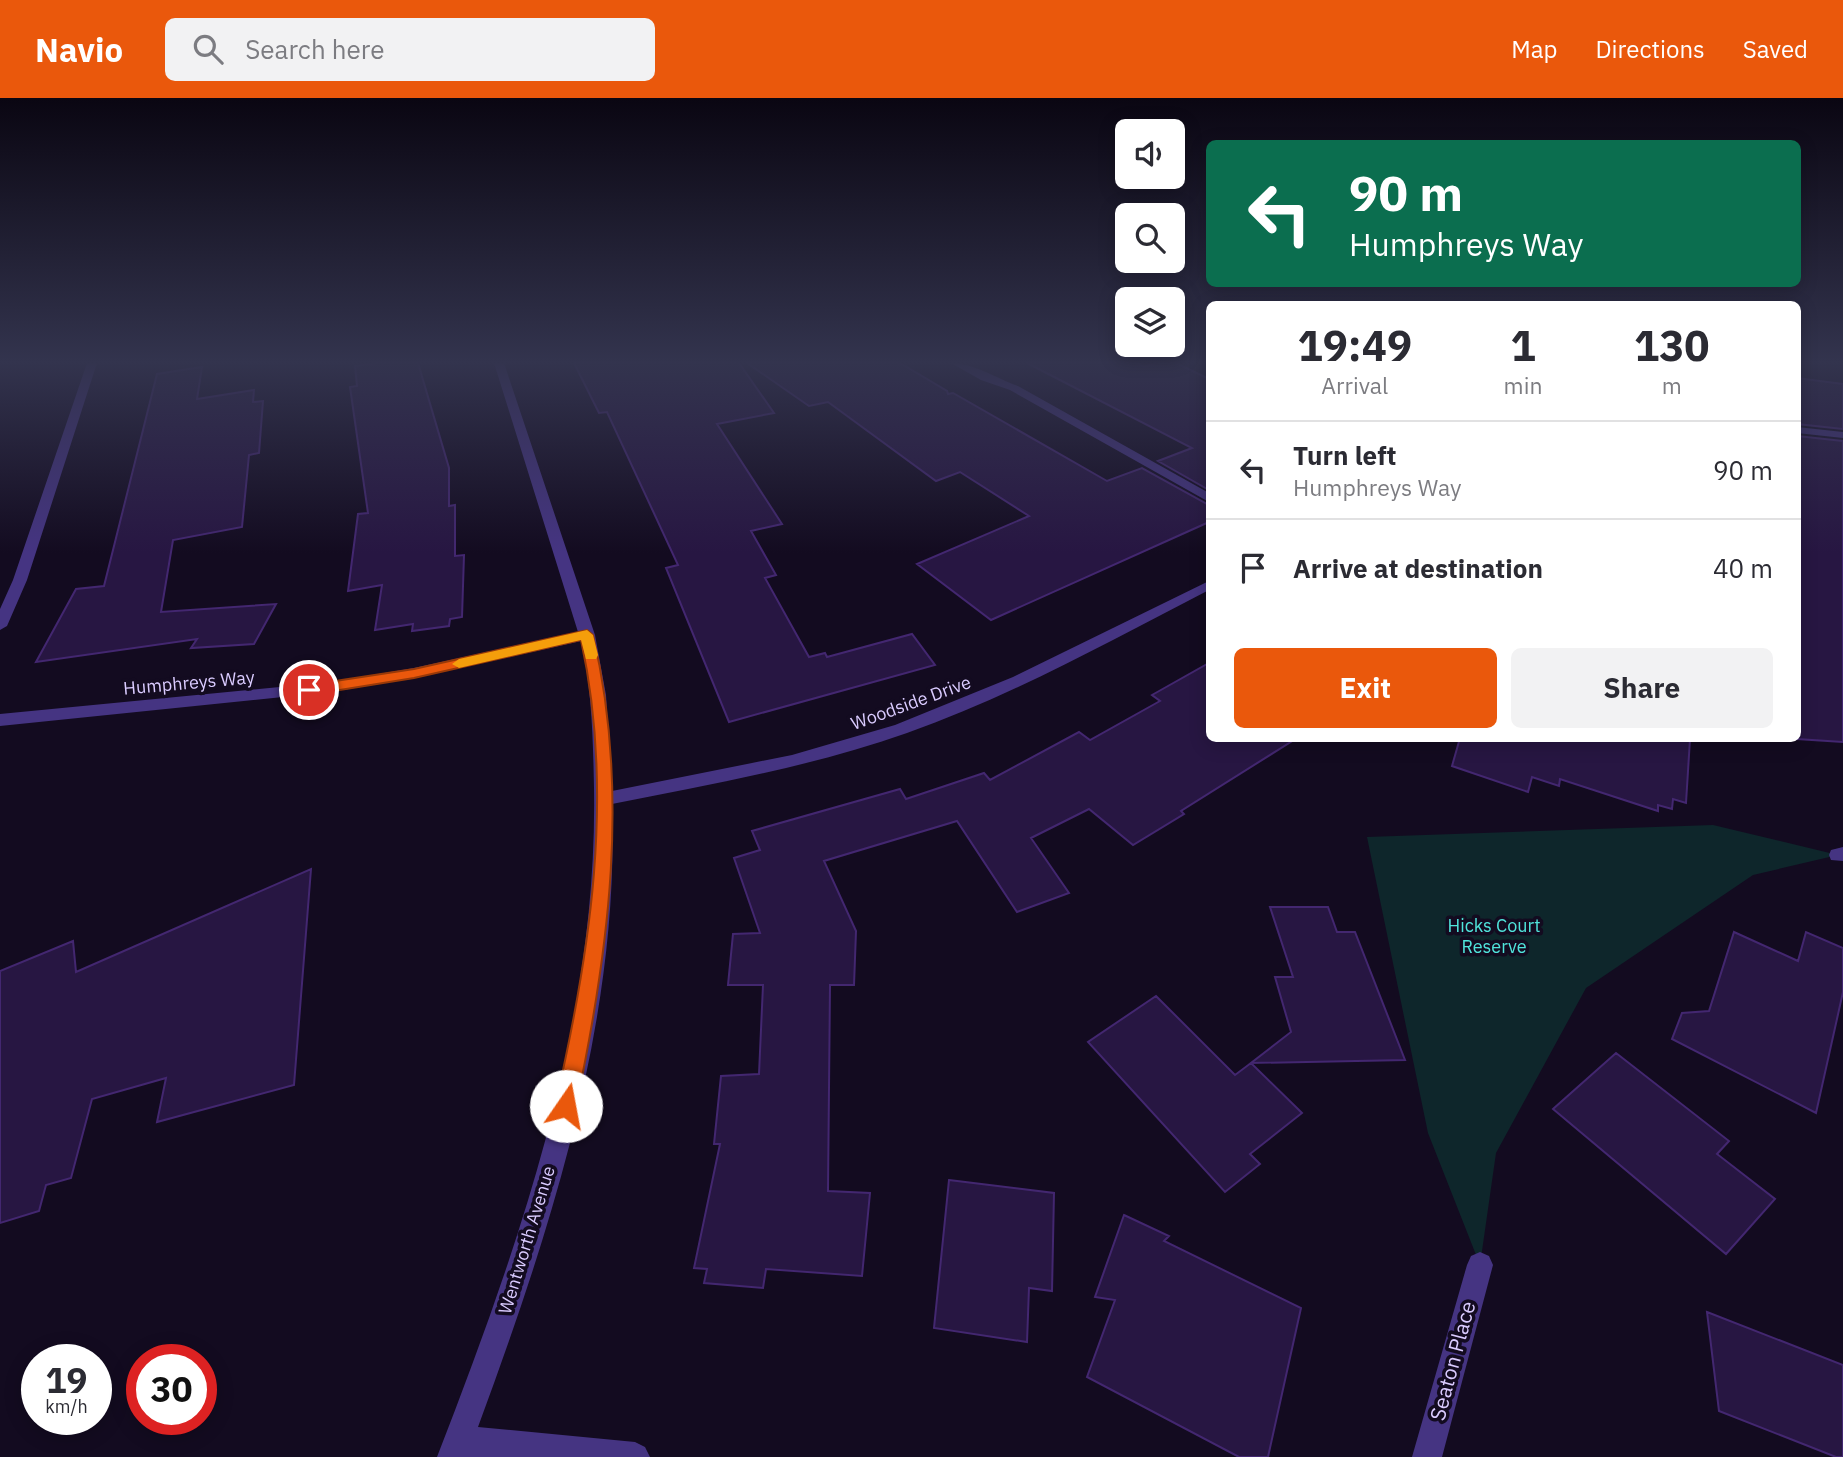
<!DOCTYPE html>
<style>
:root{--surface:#fff;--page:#f2f2f3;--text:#2b2b33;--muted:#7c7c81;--line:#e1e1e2;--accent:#ea580c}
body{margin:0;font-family:"IBM Plex Sans",sans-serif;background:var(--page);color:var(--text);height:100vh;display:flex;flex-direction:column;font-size:26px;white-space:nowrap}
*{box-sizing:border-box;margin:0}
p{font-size:23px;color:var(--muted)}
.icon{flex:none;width:38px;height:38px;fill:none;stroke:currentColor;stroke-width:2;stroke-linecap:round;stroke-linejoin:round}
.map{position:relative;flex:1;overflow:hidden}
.drawer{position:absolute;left:1206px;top:203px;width:595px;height:441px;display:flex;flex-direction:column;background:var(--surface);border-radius:10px;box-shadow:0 4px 18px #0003}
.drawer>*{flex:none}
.top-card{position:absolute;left:1206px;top:42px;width:595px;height:147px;border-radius:10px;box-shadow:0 4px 18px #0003;background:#0b6e4f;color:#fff;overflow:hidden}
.fabs{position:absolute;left:1115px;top:21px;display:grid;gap:14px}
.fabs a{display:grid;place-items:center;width:70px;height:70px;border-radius:10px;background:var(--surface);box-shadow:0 4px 18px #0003;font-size:35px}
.speed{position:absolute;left:21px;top:1246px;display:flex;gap:14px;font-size:35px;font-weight:700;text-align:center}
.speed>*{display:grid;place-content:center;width:91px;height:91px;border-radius:50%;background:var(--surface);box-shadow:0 4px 18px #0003;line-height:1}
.speed small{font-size:18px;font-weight:400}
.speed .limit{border:10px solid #d22;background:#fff;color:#111}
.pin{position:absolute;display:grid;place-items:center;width:60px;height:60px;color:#fff;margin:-30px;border:4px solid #fff;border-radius:50%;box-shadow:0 2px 7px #0007}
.me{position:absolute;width:77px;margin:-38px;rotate:12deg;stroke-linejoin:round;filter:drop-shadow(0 0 5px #0008)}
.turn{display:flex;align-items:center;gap:24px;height:147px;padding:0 28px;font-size:32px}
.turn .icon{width:91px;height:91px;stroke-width:2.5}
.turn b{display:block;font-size:49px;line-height:60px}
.eta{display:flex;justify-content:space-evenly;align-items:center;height:119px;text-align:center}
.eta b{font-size:42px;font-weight:700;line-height:49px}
.action{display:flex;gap:14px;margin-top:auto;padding:14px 28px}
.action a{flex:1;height:80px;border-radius:10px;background:var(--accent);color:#fff;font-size:28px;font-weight:700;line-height:80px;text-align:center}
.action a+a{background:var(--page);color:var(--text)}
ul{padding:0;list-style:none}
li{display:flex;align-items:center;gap:21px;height:98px;padding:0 28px;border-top:2px solid var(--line)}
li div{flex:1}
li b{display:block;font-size:26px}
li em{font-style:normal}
header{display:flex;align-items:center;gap:42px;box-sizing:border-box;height:98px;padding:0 35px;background:var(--accent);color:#fff}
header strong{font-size:33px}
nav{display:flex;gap:38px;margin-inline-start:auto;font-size:24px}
.search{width:490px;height:63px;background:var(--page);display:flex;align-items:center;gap:18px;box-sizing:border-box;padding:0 24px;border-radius:10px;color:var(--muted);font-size:26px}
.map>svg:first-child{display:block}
.green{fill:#0e262b}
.building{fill:#271642;stroke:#432770;stroke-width:2}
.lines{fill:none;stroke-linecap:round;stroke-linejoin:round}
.minor{fill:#453482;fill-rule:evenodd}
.route{fill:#ea580c;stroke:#983908;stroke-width:2}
.slow{fill:#f59e0b}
.labels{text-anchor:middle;stroke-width:7;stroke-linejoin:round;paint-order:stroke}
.street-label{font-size:18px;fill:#dacbff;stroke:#130b20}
.park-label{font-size:18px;fill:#50e5dc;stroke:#130b20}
.near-street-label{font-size:21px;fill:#dacbff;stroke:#130b20}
</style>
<header>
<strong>Navio</strong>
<div class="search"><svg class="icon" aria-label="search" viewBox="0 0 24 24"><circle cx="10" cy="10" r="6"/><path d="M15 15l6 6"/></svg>Search here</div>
<nav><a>Map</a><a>Directions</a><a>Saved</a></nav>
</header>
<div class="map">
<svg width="1843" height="1359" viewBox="0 0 1843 1359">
<rect width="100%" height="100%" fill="#130b20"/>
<path class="green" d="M 1713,727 L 1838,757 L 1753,777 L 1586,890 L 1496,1055 L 1480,1167 L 1428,1035 L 1367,739 Z"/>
<path class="building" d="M 377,265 L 418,265 L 449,370 L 449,408 L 455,407 L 455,458 L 464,457 L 462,519 L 450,521 L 449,528 L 412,533 L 413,526 L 375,532 L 382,487 L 348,493 L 358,416 L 368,415 L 350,289 L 357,288 L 355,268 Z
M 574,265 L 739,265 L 774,315 L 717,326 L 782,426 L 751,433 L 776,477 L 765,480 L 809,559 L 825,555 L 827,559 L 912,536 L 935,567 L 729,624 L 666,470 L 678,467 L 607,314 L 599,315 Z
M 747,265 L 900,265 L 947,293 L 948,296 L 953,295 L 1107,383 L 1142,370 L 1209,407 L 1209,424 L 991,522 L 917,466 L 1029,418 L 960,374 L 936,383 L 828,304 L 809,308 Z
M 1027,265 L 1137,265 L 1144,269 L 1155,265 L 1176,265 L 1209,281 L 1209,392 L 1158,363 L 1192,350 Z
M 202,269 L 197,301 L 254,292 L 253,304 L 263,303 L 259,355 L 249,357 L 242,429 L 173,442 L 161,514 L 276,506 L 254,546 L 191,550 L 197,541 L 36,564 L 76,491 L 104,488 L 157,276 Z
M 1797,280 L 1843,286 L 1843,331 L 1797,326 Z
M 1797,338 L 1843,343 L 1843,644 L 1797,641 Z
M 1209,565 L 1209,640 L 1297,640 L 1181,713 L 1184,716 L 1133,747 L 1089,711 L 1031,740 L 1069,795 L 1017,814 L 957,723 L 824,763 L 856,833 L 854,887 L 830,887 L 828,1093 L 870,1095 L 862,1178 L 766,1171 L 763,1190 L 704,1185 L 707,1171 L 694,1170 L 720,1046 L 714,1046 L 721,978 L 759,976 L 763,887 L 728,887 L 733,836 L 760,835 L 734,760 L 760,752 L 752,733 L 900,691 L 906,701 L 984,675 L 990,682 L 1079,634 L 1090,642 L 1160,603 L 1152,597 Z
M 1460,640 L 1690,641 L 1686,705 L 1673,701 L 1672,711 L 1658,707 L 1658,713 L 1560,681 L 1559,688 L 1532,679 L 1528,694 L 1452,668 Z
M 311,771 L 294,987 L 157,1024 L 166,980 L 92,1001 L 71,1080 L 46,1087 L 39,1113 L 0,1125 L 0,873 L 73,843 L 76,874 Z
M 1270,809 L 1328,809 L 1337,834 L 1355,834 L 1405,962 L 1251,965 L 1291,934 L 1275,879 L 1293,879 Z
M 1734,834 L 1798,863 L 1806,834 L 1843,850 L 1843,894 L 1816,1015 L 1672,941 L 1682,915 L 1709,913 Z
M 1156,898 L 1235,977 L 1251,965 L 1302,1015 L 1250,1056 L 1260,1066 L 1225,1094 L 1088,944 Z
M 1616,955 L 1729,1043 L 1717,1056 L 1775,1101 L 1726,1156 L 1553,1011 Z
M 949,1082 L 1054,1095 L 1052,1193 L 1029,1190 L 1027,1244 L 934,1230 Z
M 1124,1117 L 1169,1138 L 1164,1143 L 1301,1210 L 1268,1359 L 1239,1359 L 1087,1279 L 1115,1202 L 1095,1199 Z
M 1707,1214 L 1843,1267 L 1843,1359 L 1836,1359 L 1719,1313 Z"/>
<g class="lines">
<path class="minor" d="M 87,265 L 97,265 L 27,482 L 7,528 L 0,532 L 0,511 L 13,482 Z
M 494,265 L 504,265 L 595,537 L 606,597 L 612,693 L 792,657 L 895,627 L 1013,579 L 1209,483 L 1209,492 C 1110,543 1012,598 907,635 C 811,669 711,686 612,706 C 620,920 551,1131 478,1329 L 635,1344 L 645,1349 L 650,1359 L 437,1359 C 520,1145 598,923 594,690 C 593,640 592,592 581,543 L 414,580 L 331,594 L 0,628 L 0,616 L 331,584 L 414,570 L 578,534 Z
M 951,265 C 973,265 996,280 1018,288 L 1209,395 L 1209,404 L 1010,292 L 981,282 Z
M 1797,329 L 1843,334 L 1843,340 L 1797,335 Z
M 1843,749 L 1843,763 L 1831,762 L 1829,757 L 1831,752 Z
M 1480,1154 L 1489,1158 L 1493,1167 L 1442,1359 L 1412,1359 L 1467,1167 L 1471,1158 Z"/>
</g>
<linearGradient id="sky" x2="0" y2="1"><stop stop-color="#0a0612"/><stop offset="0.58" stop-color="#33344e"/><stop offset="1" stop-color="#33344e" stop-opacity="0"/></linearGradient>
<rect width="1843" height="455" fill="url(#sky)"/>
<path class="route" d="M 587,532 L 593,537 C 630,693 609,853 576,1008 L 573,1015 L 566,1018 L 558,1015 L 555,1008 C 590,856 615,697 581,542 L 414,580 L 309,597 L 302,592 L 309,587 L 414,571 Z"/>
<path class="slow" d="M 587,532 L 593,537 L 598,557 L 596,561 L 586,561 L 581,542 L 459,570 L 452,566 L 459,561 Z"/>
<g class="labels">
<g class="street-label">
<text transform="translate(189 585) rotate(-5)" y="6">Humphreys Way</text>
<text transform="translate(911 605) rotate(-20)" y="6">Woodside Drive</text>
<text transform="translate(527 1142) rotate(-73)" y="6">Wentworth Avenue</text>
</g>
<g class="park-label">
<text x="1494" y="834">Hicks Court<tspan x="1494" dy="21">Reserve</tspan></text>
</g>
<g class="near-street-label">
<text transform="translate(1453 1263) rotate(-75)" y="7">Seaton Place</text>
</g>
</g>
</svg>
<div class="fabs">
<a><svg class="icon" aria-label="sound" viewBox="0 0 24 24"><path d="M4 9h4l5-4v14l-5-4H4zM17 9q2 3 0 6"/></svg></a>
<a><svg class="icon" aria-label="search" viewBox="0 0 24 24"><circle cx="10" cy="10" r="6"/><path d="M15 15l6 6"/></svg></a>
<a><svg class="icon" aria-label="layers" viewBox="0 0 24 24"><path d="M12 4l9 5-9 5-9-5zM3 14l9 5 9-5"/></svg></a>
</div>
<div class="speed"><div>19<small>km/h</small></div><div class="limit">30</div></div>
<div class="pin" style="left:309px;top:592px;background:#d93025"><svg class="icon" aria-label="arrive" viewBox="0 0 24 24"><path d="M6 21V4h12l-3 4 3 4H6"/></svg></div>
<svg class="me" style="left:566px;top:1008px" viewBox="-20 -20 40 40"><circle r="19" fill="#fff"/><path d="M0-13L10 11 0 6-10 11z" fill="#ea580c"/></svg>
<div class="top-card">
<div class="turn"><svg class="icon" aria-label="left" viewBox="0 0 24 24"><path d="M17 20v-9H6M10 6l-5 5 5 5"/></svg><div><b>90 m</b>Humphreys Way</div></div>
</div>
<section class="drawer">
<div class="eta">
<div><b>19:49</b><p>Arrival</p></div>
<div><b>1</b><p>min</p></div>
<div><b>130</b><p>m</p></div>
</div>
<ul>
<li><svg class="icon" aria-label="left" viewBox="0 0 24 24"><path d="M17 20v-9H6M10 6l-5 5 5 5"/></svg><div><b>Turn left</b><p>Humphreys Way</p></div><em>90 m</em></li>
<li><svg class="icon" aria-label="arrive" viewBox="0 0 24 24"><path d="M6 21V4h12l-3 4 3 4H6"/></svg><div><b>Arrive at destination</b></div><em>40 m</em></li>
</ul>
<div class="action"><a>Exit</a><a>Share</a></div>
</section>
</div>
